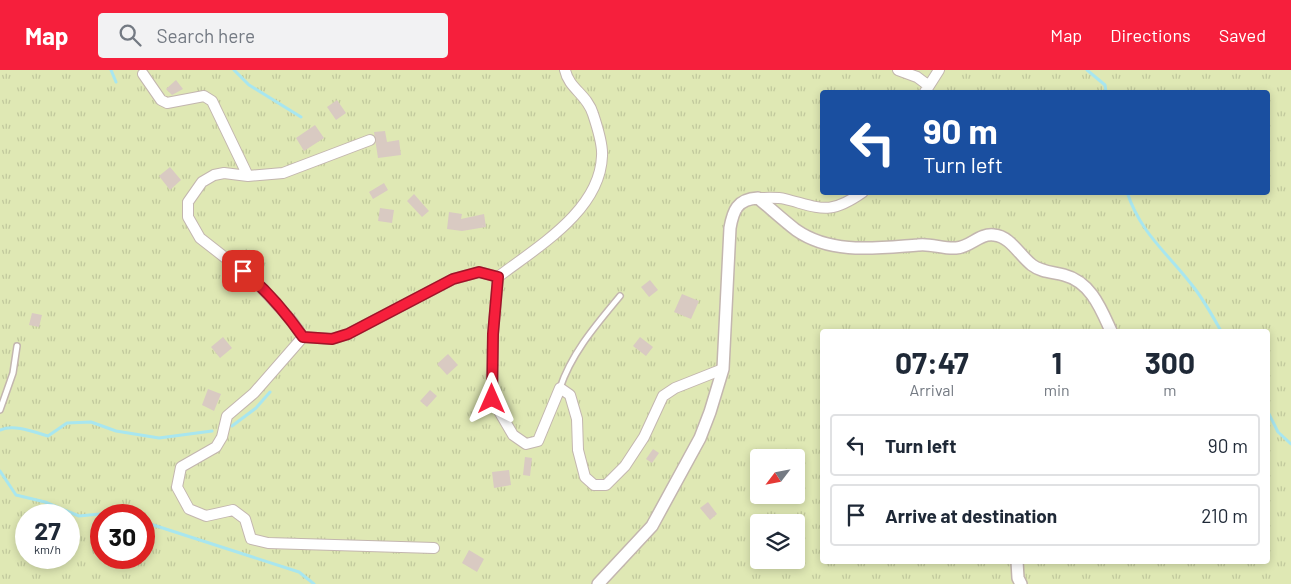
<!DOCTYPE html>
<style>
:root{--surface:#fff;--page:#f2f2f3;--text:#1f2937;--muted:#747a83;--line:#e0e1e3;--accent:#f61f3c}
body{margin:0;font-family:Barlow,sans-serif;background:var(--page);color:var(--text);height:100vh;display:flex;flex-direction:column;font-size:19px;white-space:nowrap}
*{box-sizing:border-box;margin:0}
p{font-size:16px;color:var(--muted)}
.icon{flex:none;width:28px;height:28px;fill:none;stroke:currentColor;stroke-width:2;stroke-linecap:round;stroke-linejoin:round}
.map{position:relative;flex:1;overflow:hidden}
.drawer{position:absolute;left:820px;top:259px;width:450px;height:235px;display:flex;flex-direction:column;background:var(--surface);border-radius:5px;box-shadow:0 2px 8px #0003}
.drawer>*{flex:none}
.guide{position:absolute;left:820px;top:20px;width:450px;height:105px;border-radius:5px;box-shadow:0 2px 8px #0003;background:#1a4fa0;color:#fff;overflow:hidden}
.needle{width:32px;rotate:238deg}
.buttons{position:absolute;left:750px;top:379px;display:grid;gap:10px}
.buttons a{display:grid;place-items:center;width:55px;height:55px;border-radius:5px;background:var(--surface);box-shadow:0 2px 8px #0003;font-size:25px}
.speed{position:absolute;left:15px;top:434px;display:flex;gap:10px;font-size:25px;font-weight:700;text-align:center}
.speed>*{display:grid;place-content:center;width:65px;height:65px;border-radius:50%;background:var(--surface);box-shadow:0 2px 8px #0003;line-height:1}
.speed small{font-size:12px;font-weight:400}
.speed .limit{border:8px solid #d22;background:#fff;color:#111}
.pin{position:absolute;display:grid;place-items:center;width:42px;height:42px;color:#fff;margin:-21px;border-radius:10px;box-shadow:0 2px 8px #0006}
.me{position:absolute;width:55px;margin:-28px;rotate:0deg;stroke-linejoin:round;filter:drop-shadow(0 0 4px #0008)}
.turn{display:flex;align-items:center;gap:18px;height:105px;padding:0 20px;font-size:22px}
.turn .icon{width:65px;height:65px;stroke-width:2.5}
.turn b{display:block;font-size:35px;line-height:42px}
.eta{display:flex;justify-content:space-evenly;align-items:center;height:85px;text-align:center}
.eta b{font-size:30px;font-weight:700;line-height:35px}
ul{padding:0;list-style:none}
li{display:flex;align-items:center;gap:15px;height:62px;margin:0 10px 8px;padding:0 10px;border:2px solid var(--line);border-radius:5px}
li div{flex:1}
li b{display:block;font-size:19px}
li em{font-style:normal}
header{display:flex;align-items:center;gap:30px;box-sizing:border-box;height:70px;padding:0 25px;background:var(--accent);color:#fff}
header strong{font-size:24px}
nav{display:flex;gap:28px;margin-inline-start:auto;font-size:18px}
.search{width:350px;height:45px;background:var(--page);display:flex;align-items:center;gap:12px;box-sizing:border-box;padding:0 18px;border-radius:5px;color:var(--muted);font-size:19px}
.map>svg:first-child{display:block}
.park{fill:url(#park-tufts);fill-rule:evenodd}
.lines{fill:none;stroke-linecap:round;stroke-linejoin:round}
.stream{stroke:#a8e6ef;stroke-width:3}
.building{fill:#d9cac2}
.service-casing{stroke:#c3b6af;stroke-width:8}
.minor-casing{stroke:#c3b6af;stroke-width:12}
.tertiary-casing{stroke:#c3b6af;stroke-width:14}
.service{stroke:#fff;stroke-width:5}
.minor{stroke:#fff;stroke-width:10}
.tertiary{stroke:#fff;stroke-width:11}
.route-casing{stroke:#a01427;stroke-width:12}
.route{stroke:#f61f3c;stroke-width:9}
</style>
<header>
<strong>Map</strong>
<div class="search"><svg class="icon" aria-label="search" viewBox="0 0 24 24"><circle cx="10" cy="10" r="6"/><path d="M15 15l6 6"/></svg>Search here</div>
<nav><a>Map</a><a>Directions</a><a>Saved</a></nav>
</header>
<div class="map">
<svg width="1291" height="514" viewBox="0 0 1291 514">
<defs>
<pattern id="park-tufts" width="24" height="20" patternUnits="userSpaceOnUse" patternTransform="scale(1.25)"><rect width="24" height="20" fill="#dfe8b4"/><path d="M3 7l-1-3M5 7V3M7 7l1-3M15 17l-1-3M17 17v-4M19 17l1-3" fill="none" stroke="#c1c89c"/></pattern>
</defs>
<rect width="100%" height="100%" fill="#f4eeea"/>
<path class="park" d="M 0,0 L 1291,0 L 1291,514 L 0,514 ZM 822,22 L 1268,22 L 1268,122 L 822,122 ZM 822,261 L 1268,261 L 1268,491 L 822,491 ZM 759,388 L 796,388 L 796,425 L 759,425 ZM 26,445 L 69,445 L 69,488 L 26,488 ZM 101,445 L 144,445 L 144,488 L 101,488 ZM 759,452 L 796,452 L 796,490 L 759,490 Z"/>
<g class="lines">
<path class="stream" d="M 111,0 L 116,12
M 234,0 L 249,15 L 301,47
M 1087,0 L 1105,15 L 1106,22
M 1127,122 C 1141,165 1170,185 1195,219 C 1205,232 1213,247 1221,261
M 1268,342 L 1278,362 L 1291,374
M 232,356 L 256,338 L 270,322
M 0,360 C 14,354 34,362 48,366 L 67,353 L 91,352 L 116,361 L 159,368 L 212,361
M 0,401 L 16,425 L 45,432 L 79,446 L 110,443 L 119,445
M 144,452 L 299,502 L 314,514"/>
</g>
<path class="building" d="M 176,10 L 183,19 L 172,25 L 166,19 Z
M 337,30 L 346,43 L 336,50 L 327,37 Z
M 315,55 L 324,68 L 304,81 L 296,68 Z
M 385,61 L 387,72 L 399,70 L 401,85 L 378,88 L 374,62 Z
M 170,97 L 181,110 L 170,120 L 159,106 Z
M 384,113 L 388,120 L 373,129 L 369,122 Z
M 414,124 L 429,141 L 422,147 L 407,131 Z
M 380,138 L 394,140 L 392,153 L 378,151 Z
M 449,142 L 462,144 L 461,149 L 484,144 L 486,157 L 462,161 L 447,159 Z
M 650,210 L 658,220 L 649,227 L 641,217 Z
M 682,224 L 699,231 L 691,249 L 674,242 Z
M 32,243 L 42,245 L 39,257 L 29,255 Z
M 223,267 L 232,278 L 220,288 L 211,277 Z
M 640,267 L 653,277 L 646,286 L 633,276 Z
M 448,284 L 458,295 L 447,305 L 437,294 Z
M 208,319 L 221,324 L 214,341 L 202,335 Z
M 430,320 L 437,326 L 427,337 L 420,331 Z
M 653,379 L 659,383 L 652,393 L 646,389 Z
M 525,387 L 532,388 L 530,406 L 523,405 Z
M 509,400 L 511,415 L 494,418 L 492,402 Z
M 708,432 L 717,444 L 710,450 L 700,438 Z
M 469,480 L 484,489 L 477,502 L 462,493 Z"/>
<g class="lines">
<g class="service-casing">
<path id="service" d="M 560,318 C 572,282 597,254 620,226
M 0,340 L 13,303 L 17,276"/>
</g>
<g class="minor-casing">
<path id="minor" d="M 565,0 C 569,19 587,24 593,44 C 597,56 603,74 602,86 C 600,141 537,177 498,207 L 493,264 L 492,329 L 513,365 L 526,374 L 538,371 L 560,318 L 570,325 L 577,349 L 578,380 L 585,407 L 594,415 L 606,415 L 625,396 L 644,367 L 663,326 L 675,318 L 723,299
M 898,0 L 917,7 L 929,16
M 143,4 L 161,30 L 167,33 L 204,26 L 212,31 L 248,106
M 925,22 L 939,0
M 758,128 C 766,128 777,127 785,129 C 821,138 829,146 863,122
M 303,267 L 254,323 L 227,346 L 222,367 L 216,377 L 181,397 L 177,417 L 189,439 L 206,446 L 233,440 L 245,449 L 251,469 L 268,473 L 434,478
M 303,267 L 292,251 L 255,211 L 200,168 L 188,147 L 188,132 L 202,112 L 214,105 L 224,103 L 248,106 L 283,103 L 370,70
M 303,267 L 332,269 L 348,264 L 453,209 L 479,202 L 498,207"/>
</g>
<g class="tertiary-casing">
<path id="tertiary" d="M 1017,491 L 1018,508 L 1021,514
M 598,514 L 652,456 L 700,368 L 710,342 L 723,299 L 730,158 C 733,141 737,129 758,128 C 770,138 783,150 796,160 C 832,185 877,178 918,175 C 930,173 943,179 956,178 C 971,177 979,163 994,165 C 1010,166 1020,186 1032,195 C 1041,202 1053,202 1064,205 C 1091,212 1101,239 1111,261"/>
</g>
<use href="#service" class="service"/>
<use href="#minor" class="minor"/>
<use href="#tertiary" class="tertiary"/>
</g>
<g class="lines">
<g class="route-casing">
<path id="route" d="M 243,201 C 266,219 286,243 303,267 L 332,269 L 348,264 L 453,209 L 479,202 L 498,207 L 493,264 L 492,329"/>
</g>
<use href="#route" class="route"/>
</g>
</svg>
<div class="buttons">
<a><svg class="needle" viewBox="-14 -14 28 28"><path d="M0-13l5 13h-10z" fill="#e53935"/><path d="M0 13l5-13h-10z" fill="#747a83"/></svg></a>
<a><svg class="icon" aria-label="layers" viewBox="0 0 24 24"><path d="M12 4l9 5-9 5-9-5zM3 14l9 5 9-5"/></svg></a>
</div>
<div class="speed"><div>27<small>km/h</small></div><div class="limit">30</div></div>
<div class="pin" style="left:243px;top:201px;background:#d93025"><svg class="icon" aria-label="arrive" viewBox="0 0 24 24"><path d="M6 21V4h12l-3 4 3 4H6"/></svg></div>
<svg class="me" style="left:492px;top:329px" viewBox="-20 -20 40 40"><path d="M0-17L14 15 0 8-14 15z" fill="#f61f3c" stroke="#fff" stroke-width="4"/></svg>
<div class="guide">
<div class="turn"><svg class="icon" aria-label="left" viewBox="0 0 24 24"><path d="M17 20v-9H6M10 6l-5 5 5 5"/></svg><div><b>90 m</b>Turn left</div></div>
</div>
<section class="drawer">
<div class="eta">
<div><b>07:47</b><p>Arrival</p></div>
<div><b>1</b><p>min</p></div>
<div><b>300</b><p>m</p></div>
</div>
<ul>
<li><svg class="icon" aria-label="left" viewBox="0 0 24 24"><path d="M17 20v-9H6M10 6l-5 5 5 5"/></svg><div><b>Turn left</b></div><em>90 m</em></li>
<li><svg class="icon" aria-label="arrive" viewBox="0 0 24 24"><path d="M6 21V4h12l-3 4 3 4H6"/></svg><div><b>Arrive at destination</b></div><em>210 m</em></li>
</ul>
</section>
</div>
